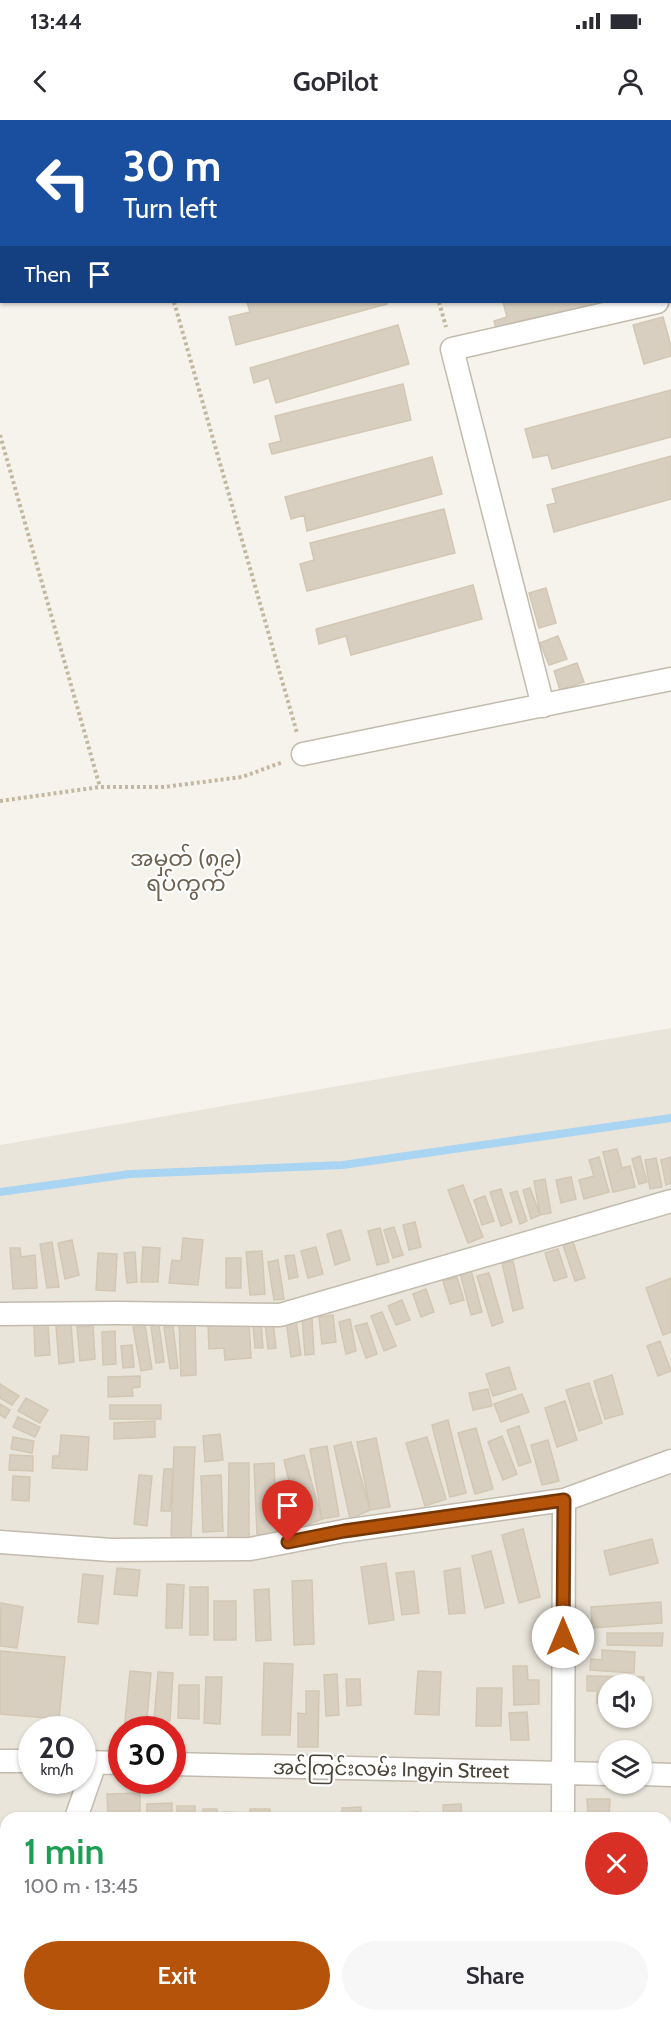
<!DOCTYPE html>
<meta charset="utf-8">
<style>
:root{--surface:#fff;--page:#f7f7f7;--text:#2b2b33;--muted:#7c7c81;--accent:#b45309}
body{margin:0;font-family:Cabin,"Noto Sans Myanmar",sans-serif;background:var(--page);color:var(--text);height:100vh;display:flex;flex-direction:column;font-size:22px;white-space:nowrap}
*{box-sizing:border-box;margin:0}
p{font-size:20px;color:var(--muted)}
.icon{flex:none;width:33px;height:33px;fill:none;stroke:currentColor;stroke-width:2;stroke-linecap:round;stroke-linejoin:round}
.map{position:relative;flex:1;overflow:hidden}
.side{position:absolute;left:0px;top:1692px;width:672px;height:210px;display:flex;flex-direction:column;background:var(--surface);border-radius:18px 18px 0 0;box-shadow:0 2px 4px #0004}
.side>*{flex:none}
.banner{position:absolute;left:0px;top:0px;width:672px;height:183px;box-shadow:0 2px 4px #0004;background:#1a4fa0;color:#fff;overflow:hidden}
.buttons{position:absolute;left:598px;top:1554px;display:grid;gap:12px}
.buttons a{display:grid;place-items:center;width:54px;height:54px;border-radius:50%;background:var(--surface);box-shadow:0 2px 4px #0004;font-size:30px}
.speed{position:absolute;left:18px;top:1596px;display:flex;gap:12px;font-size:30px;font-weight:700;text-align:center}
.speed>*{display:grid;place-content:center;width:78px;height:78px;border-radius:50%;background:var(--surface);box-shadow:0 2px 4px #0004;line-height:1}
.speed small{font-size:15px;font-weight:400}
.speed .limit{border:9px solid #d22;background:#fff;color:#111}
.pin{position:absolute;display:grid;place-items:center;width:51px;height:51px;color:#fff;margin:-62px -26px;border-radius:50% 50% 50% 0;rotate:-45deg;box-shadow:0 0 6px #0007}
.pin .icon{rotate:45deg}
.me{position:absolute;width:66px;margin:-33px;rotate:0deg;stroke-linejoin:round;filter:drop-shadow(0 0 4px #0008)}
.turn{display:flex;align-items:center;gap:21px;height:126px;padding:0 24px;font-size:27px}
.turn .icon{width:78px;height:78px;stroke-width:2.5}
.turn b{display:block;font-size:42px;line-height:51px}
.then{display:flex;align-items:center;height:57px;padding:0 24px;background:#0003;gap:12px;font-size:22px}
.round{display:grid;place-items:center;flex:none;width:63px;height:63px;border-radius:32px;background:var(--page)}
.head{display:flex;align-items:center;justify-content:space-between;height:102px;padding:0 24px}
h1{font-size:36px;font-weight:600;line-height:45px;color:#1e9e55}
.primary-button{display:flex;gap:12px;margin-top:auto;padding:12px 24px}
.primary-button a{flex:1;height:69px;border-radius:36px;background:var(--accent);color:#fff;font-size:24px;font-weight:600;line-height:69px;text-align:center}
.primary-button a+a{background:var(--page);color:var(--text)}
.status{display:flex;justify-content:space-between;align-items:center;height:42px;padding:0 30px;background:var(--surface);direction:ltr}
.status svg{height:16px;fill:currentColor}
header{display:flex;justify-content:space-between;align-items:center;height:78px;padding:0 24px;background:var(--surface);font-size:27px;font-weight:600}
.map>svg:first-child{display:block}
.residential{fill:#eae5da;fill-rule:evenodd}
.water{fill:#a9d4f2}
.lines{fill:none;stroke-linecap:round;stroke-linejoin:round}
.stream{stroke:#a9d4f2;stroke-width:8}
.building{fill:#d8cfc1;stroke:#d3c7b4;stroke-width:1.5}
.street-casing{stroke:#c2bbae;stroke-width:25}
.path{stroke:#c4b79f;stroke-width:4;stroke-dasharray:3 3;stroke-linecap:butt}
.street{stroke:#fff;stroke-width:22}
.route-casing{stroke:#753606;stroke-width:15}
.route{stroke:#b45309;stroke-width:10}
.labels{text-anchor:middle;stroke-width:4.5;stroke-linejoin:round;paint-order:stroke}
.street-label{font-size:20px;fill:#4b4439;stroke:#fff}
.quarter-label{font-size:22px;fill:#6e6250;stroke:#fff}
</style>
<div class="status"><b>13:44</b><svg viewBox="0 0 49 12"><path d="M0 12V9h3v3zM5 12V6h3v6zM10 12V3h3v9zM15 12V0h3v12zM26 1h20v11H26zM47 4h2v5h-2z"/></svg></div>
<header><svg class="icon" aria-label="back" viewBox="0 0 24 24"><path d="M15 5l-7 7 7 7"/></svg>GoPilot<svg class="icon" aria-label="person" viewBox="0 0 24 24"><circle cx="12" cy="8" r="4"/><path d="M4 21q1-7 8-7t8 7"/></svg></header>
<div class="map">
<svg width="671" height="1902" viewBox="0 0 671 1902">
<rect width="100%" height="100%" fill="#f6f3ec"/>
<path class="residential" d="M 671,908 L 671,1902 L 0,1902 L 0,1025 ZM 609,1564 L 642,1564 L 642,1598 L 609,1598 ZM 32,1610 L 82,1610 L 82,1660 L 32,1660 ZM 122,1610 L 172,1610 L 172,1660 L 122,1660 ZM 609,1630 L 642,1630 L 642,1664 L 609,1664 ZM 6,1698 L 666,1698 L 666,1896 L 6,1896 Z"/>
<path class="water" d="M 0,1784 L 6,1795 L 6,1896 L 60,1896 L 63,1902 L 0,1902 Z"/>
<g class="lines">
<path class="stream" d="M 0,1072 L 130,1054 L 343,1045 L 671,998"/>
</g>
<path class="building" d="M 194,0 L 253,0 L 248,2 Z
M 454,0 L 517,0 L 512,2 Z
M 247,182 L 386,182 L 387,184 L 236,225 L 229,197 L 250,192 Z
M 503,182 L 642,182 L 500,221 L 494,201 L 507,197 Z
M 663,197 L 671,226 L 671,236 L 644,244 L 633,205 Z
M 398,205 L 409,244 L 276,283 L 269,258 L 254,263 L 250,248 Z
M 403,264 L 411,300 L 272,334 L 269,324 L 281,321 L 275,296 Z
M 671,270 L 671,317 L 552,349 L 548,335 L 533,338 L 525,309 Z
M 671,336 L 671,379 L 554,412 L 547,385 L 556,383 L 552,369 Z
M 432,337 L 442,374 L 307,411 L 304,395 L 291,399 L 285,377 Z
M 444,389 L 455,433 L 307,471 L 300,444 L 314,440 L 310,423 Z
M 473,465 L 482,499 L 351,535 L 346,516 L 319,524 L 316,509 Z
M 546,468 L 556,503 L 539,508 L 529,473 Z
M 558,516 L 567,539 L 549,545 L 540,523 Z
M 577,543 L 584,562 L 560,570 L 554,551 Z
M 617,1029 L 622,1048 L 630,1046 L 635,1067 L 613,1072 L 603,1032 Z
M 640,1036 L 647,1062 L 639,1064 L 632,1039 Z
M 599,1037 L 609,1072 L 584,1079 L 579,1060 L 594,1056 L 589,1040 Z
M 671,1037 L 671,1063 L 666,1065 L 661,1040 Z
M 656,1038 L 662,1067 L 650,1069 L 645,1040 Z
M 571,1057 L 576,1079 L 561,1083 L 556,1060 Z
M 545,1059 L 551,1093 L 540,1095 L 534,1061 Z
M 463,1065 L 483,1117 L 468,1123 L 448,1070 Z
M 530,1068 L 540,1095 L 531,1099 L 523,1070 Z
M 501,1069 L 512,1102 L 501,1106 L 490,1072 Z
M 517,1071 L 527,1101 L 520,1104 L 510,1073 Z
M 485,1076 L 494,1101 L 482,1105 L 474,1080 Z
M 415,1102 L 421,1127 L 409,1130 L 403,1105 Z
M 394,1107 L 403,1135 L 393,1138 L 384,1110 Z
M 380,1108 L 389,1142 L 377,1145 L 368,1111 Z
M 341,1110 L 350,1140 L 335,1145 L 327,1114 Z
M 183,1118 L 203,1120 L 198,1165 L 169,1163 L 172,1140 L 181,1141 Z
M 72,1120 L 79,1155 L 65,1159 L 58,1123 Z
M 52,1122 L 59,1167 L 47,1168 L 40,1124 Z
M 573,1122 L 585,1158 L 575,1161 L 563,1125 Z
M 143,1127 L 160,1128 L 158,1162 L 141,1162 Z
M 316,1127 L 323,1154 L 308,1158 L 301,1131 Z
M 10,1128 L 20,1128 L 21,1137 L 35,1135 L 37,1168 L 13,1169 Z
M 558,1129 L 567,1157 L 554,1161 L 545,1133 Z
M 262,1131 L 265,1174 L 250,1175 L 246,1132 Z
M 135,1132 L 137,1162 L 127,1163 L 124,1133 Z
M 98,1133 L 117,1134 L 115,1171 L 96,1170 Z
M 294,1135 L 298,1157 L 289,1159 L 285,1136 Z
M 226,1138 L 241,1138 L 241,1168 L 226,1168 Z
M 278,1140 L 284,1179 L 274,1180 L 268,1142 Z
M 513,1141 L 523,1188 L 513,1191 L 502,1143 Z
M 471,1150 L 482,1192 L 471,1195 L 460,1153 Z
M 489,1153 L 503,1202 L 492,1206 L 477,1156 Z
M 457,1157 L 464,1180 L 450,1184 L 443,1161 Z
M 671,1158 L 671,1212 L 663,1215 L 646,1168 Z
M 426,1169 L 434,1192 L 421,1197 L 413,1174 Z
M 402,1180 L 410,1200 L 396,1205 L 388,1186 Z
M 382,1192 L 396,1226 L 384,1231 L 371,1196 Z
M 333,1195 L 336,1222 L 322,1224 L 319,1197 Z
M 312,1197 L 314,1234 L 305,1235 L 302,1198 Z
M 350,1199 L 356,1231 L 346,1234 L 339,1202 Z
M 296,1200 L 301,1235 L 291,1237 L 286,1201 Z
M 195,1201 L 196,1255 L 181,1256 L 179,1202 Z
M 249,1201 L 251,1238 L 225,1240 L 224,1228 L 209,1229 L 208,1204 Z
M 265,1202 L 273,1202 L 276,1228 L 268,1229 Z
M 48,1203 L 50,1235 L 35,1236 L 34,1204 Z
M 261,1203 L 263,1228 L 255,1228 L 253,1204 Z
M 367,1203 L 377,1234 L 366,1238 L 355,1206 Z
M 71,1204 L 74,1242 L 59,1244 L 56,1206 Z
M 145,1205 L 152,1249 L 141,1251 L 133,1207 Z
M 159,1205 L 164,1242 L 156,1243 L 151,1206 Z
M 93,1206 L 95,1239 L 80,1241 L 77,1207 Z
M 173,1206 L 178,1248 L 170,1249 L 164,1207 Z
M 115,1211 L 116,1244 L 103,1245 L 102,1212 Z
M 660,1221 L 671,1251 L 658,1256 L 647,1226 Z
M 132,1225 L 134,1247 L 123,1248 L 121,1226 Z
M 509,1247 L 516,1269 L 493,1276 L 486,1254 Z
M 612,1255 L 623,1294 L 605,1299 L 594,1261 Z
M 140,1256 L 140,1267 L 132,1268 L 133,1276 L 108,1277 L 108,1257 Z
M 589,1263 L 602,1303 L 579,1311 L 566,1270 Z
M 0,1264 L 19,1276 L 12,1285 L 0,1278 Z
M 488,1269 L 492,1286 L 473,1290 L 469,1273 Z
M 522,1274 L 529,1292 L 501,1302 L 494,1284 Z
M 26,1278 L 48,1290 L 40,1303 L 18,1291 Z
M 565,1281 L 577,1320 L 557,1327 L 545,1288 Z
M 0,1284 L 10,1290 L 5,1298 L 0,1295 Z
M 110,1285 L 161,1285 L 161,1299 L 110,1299 Z
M 18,1297 L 40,1307 L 35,1317 L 13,1307 Z
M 448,1300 L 466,1373 L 450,1377 L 432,1305 Z
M 155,1301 L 155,1317 L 114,1319 L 114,1303 Z
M 519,1306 L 531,1342 L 519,1346 L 507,1310 Z
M 476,1308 L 493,1369 L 475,1374 L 458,1313 Z
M 220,1314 L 223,1340 L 205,1342 L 203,1316 Z
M 61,1315 L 89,1317 L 87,1350 L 52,1348 L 53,1336 L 59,1336 Z
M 502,1316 L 517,1354 L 503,1360 L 488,1322 Z
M 13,1317 L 34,1321 L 32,1333 L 11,1329 Z
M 427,1317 L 446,1379 L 425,1386 L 406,1323 Z
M 376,1318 L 390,1387 L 370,1390 L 357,1322 Z
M 548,1320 L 559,1361 L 542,1365 L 531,1325 Z
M 351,1322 L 370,1390 L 350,1399 L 334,1326 Z
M 327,1326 L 339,1396 L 322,1399 L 310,1329 Z
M 174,1327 L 195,1327 L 191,1418 L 171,1418 Z
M 10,1335 L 33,1336 L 33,1351 L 9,1350 Z
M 304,1335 L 322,1399 L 300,1408 L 284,1340 Z
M 229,1343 L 249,1343 L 249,1418 L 228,1418 Z
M 274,1343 L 277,1414 L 257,1415 L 254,1344 Z
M 164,1349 L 173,1349 L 170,1391 L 161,1391 Z
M 139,1355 L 152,1356 L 147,1406 L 134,1404 Z
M 221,1355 L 223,1411 L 203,1412 L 201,1356 Z
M 13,1356 L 30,1357 L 29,1381 L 12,1380 Z
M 523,1409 L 540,1477 L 519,1483 L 502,1415 Z
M 652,1419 L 658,1443 L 610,1455 L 604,1431 Z
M 491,1431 L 504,1483 L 485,1488 L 472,1436 Z
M 386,1443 L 394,1500 L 369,1504 L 361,1447 Z
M 117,1448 L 140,1450 L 137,1476 L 114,1474 Z
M 460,1448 L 465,1493 L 449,1494 L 444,1451 Z
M 414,1451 L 419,1493 L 402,1495 L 396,1453 Z
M 83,1454 L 103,1456 L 98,1504 L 78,1502 Z
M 312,1460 L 314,1524 L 294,1525 L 292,1461 Z
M 167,1464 L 184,1465 L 182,1508 L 166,1508 Z
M 190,1467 L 208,1467 L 208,1515 L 190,1515 Z
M 269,1469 L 271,1520 L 256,1521 L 254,1470 Z
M 214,1481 L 236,1481 L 236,1520 L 214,1520 Z
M 661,1482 L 662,1503 L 592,1508 L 591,1487 Z
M 1,1483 L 23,1487 L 17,1528 L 0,1526 Z
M 607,1513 L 663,1513 L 662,1526 L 607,1525 Z
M 602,1530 L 635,1532 L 634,1553 L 590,1550 L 591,1539 L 602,1540 Z
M 0,1531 L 65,1537 L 59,1599 L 0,1594 Z
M 264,1543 L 293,1544 L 290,1615 L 262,1615 Z
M 513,1546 L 527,1546 L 528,1560 L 539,1560 L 539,1584 L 514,1585 Z
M 130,1551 L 151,1553 L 146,1610 L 124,1610 Z
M 418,1551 L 441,1552 L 439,1595 L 415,1594 Z
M 158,1552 L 173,1553 L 170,1601 L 154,1600 Z
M 337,1554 L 339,1595 L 326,1596 L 324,1555 Z
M 587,1556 L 644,1557 L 643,1583 L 642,1564 L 609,1564 L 609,1583 L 597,1583 L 597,1571 L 587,1571 Z
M 206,1557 L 222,1557 L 220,1604 L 204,1603 Z
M 346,1559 L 360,1559 L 361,1585 L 347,1586 Z
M 179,1565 L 199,1565 L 199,1599 L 178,1598 Z
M 477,1568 L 502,1568 L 501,1606 L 476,1606 Z
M 306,1571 L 319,1571 L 318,1627 L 298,1627 L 298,1593 L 306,1594 Z
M 527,1592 L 529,1620 L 511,1620 L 509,1593 Z
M 140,1673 L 140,1698 L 108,1698 L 107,1674 Z
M 587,1679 L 610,1679 L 609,1698 L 588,1698 Z
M 172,1683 L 172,1698 L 147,1698 L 147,1684 Z
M 461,1684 L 462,1698 L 444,1698 L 443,1685 Z
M 177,1686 L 195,1686 L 195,1698 L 177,1698 Z
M 361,1687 L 361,1698 L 342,1698 L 342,1688 Z
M 203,1689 L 217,1689 L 217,1698 L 203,1698 Z
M 250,1689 L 270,1689 L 270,1698 L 250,1698 Z
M 224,1692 L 244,1693 L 244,1698 L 223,1698 Z
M 418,1692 L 418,1698 L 394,1698 L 394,1694 Z
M 438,1693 L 438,1698 L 423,1698 L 423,1694 Z
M 137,1896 L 169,1896 L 158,1902 L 140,1902 Z
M 456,1896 L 456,1902 L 436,1902 L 436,1897 Z"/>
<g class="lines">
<g class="street-casing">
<path id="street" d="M 646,0 L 647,2
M 670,85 L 671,87
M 543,586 L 452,229 L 657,182
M 303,634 L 671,559
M 0,1194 L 117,1193 L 280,1195 L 671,1081
M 0,1422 L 111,1430 L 250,1429 L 344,1411 L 564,1380
M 0,1641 L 32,1641
M 82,1642 L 122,1643
M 172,1644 L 609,1654
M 642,1654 L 671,1655
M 76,1698 L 95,1643
M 563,1698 L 564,1380 L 671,1341
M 666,1874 L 671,1874
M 99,1896 L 101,1902
M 566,1896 L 567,1902
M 227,1902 L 242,1896"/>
</g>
<path class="path" d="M 123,0 L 123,2
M 389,0 L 390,2
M 0,122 L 2,122
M 174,182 L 297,613
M 439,182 L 446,207
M 0,315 L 100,667
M 0,681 L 100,667 L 164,667 L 242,657 L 283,642"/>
<use href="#street" class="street"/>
</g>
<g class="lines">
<g class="route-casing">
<path id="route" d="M 288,1422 L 344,1411 L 564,1380 L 563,1517"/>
</g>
<use href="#route" class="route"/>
</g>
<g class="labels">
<g class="street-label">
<text transform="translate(391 1649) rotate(1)" y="7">အင်ကြင်းလမ်း Ingyin Street</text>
</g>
<g class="quarter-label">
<text x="186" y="746">အမှတ် (၈၉)<tspan x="186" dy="25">ရပ်ကွက်</tspan></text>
</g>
</g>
</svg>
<div class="buttons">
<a><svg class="icon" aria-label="sound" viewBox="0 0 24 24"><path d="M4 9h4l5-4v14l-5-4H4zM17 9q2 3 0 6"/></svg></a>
<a><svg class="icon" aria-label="layers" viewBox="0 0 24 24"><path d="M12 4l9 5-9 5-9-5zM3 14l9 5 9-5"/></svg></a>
</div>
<div class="speed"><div>20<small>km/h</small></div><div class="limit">30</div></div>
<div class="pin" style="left:288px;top:1422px;background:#d93025"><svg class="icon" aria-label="arrive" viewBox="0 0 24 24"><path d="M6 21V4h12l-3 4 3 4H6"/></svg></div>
<svg class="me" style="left:563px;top:1517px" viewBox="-20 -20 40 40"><circle r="19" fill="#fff"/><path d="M0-13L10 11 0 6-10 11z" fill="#b45309"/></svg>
<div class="banner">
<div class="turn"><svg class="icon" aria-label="left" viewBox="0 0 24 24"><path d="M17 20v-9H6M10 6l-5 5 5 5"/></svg><div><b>30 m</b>Turn left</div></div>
<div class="then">Then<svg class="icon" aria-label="arrive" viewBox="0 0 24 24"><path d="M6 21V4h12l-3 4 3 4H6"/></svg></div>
</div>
<section class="side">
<div class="head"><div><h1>1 min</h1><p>100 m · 13:45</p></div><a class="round" style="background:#d93025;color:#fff"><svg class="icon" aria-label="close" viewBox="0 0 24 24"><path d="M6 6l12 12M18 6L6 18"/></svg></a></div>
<div class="primary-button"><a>Exit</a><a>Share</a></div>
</section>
</div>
